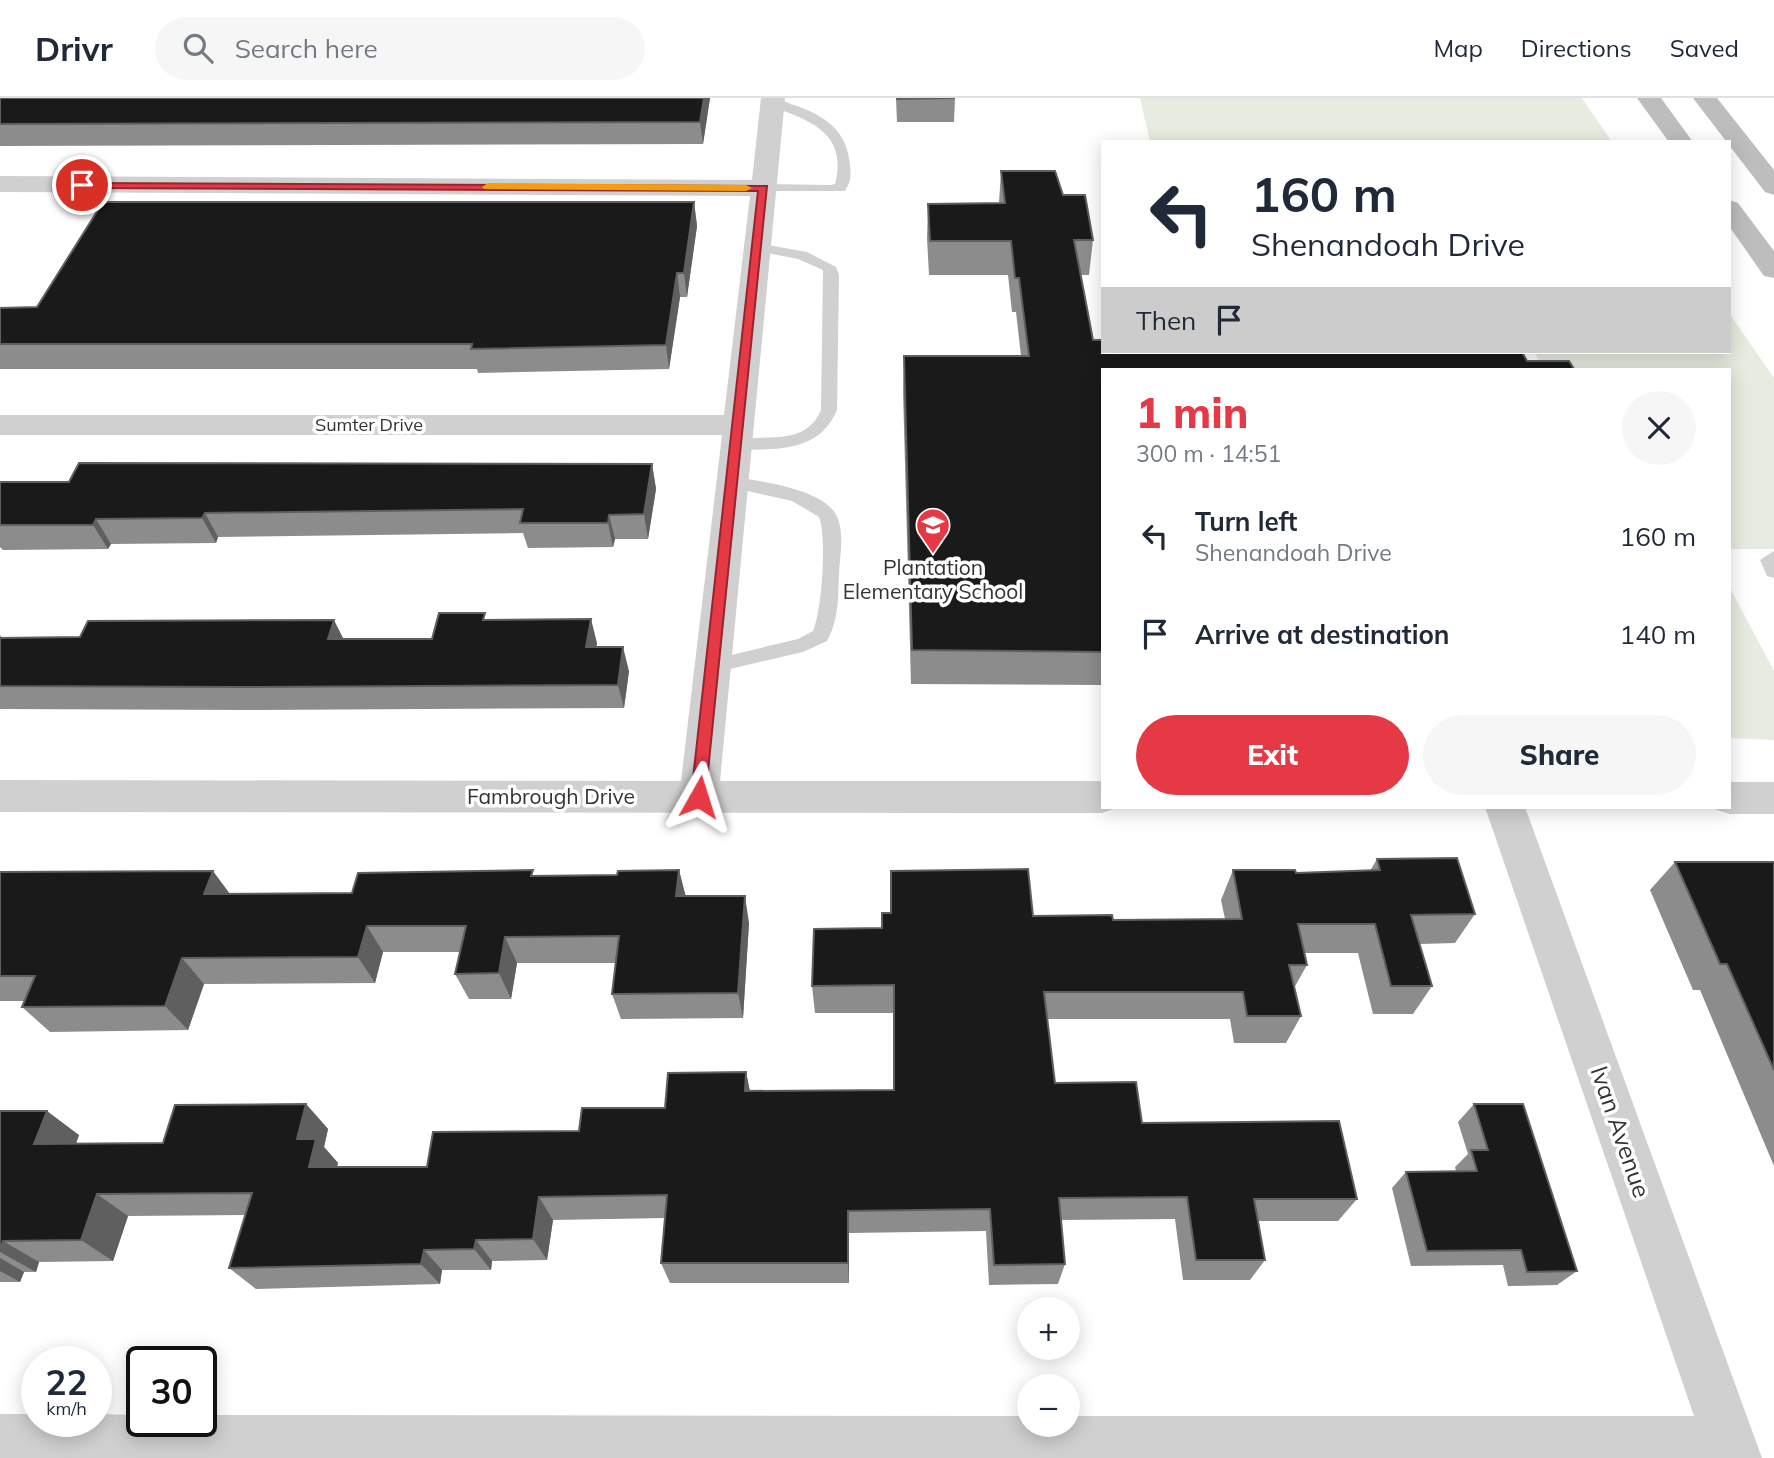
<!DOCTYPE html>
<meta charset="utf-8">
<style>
:root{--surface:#fff;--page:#f6f6f7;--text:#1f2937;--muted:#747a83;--line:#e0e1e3;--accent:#e63946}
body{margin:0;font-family:Mulish,sans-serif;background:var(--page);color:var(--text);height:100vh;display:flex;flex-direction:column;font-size:26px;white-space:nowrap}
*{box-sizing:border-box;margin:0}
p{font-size:23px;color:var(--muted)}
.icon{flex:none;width:38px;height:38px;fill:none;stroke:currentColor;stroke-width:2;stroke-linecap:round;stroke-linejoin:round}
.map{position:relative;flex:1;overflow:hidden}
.panel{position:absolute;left:1101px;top:270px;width:630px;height:441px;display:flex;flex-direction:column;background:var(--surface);border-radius:0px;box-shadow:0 4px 18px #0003}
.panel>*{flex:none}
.guide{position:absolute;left:1101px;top:42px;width:630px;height:214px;border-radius:0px;box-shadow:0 4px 18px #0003;background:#fff;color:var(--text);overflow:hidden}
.buttons{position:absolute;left:1017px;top:1199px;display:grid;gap:14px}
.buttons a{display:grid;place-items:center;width:63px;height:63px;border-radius:50%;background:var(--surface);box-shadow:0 4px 18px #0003;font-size:35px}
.speed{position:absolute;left:21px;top:1248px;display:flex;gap:14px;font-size:35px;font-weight:700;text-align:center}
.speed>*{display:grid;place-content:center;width:91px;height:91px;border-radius:50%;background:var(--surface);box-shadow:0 4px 18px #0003;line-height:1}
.speed small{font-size:18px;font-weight:400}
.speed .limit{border:4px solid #111;border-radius:10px;background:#fff;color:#111}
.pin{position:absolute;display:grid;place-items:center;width:60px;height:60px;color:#fff;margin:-30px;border:4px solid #fff;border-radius:50%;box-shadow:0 2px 7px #0007}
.me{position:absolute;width:77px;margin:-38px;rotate:6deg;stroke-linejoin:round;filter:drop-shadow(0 0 5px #0008)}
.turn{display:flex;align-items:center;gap:24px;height:147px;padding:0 35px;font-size:32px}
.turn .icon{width:91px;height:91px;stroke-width:2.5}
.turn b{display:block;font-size:49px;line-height:60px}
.then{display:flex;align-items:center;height:66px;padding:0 35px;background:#0003;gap:14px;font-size:26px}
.round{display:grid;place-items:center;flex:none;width:74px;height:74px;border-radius:37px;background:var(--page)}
.summary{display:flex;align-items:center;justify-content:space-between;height:119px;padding:0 35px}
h1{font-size:42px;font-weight:800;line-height:52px;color:var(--accent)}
.primary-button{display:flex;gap:14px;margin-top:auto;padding:14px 35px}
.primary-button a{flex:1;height:80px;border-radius:42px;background:var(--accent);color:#fff;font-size:28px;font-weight:800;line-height:80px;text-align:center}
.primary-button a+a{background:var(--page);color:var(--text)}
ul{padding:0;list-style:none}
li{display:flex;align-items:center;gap:21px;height:98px;padding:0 35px}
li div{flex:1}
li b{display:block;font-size:26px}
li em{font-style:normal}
header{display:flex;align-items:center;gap:42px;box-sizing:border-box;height:98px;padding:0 35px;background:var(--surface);border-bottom:2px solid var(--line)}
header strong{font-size:33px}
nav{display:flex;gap:38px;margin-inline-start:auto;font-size:24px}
.search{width:490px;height:63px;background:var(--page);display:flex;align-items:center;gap:18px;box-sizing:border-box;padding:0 24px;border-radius:38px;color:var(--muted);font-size:26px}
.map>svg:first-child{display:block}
.green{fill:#e6ecdf}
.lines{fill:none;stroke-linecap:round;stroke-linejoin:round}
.lane{fill:#d0d0d0;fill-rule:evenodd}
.street{fill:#d0d0d0;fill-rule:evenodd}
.secondary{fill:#bdbdbd;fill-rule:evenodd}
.wall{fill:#8c8c8c}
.shaded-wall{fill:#5f5f5f}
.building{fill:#1a1a1a;stroke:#5f5f5f;stroke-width:2}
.route{fill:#e63946;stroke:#96252e;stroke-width:2}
.slow{fill:#f59e0b}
.labels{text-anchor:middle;stroke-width:7;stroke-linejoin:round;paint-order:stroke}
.far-street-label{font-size:18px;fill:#333;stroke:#fff}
.poi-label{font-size:21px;fill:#333;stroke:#fff}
.street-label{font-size:21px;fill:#333;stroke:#fff}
.near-street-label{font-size:24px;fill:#333;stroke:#fff}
</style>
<header>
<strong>Drivr</strong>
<div class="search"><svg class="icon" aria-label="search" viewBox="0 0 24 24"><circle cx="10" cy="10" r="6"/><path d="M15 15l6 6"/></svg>Search here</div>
<nav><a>Map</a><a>Directions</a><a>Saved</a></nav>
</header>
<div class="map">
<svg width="1774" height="1360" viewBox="0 0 1774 1360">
<rect width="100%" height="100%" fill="#fff"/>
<path class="green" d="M 1140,0 L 1582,0 L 1612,44 L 1150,44 Z
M 1729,215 L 1774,280 L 1774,451 L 1729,451 L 1729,271 L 1543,271 L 1534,254 L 1729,254 Z
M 1729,488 L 1774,573 L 1774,642 L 1729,640 Z"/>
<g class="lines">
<path class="lane" d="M 767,1 C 777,0 785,4 794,7 C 825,18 847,32 850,67 C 851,77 851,84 845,93 L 758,93 L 756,90 L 763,86 L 831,87 L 835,86 C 849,33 806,21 767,7 Z
M 757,145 L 807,154 L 836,169 L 839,177 L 837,312 C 819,355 776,351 736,352 L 730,351 L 728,347 L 730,343 C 763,334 804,351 821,312 L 823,172 L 798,161 L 752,152 L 752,146 Z
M 732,378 C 761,384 827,390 838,421 C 844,438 840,457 839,475 C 838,500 839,521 827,543 L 803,554 L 713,575 L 703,568 L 706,563 L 798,541 L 813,533 C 822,512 827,440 819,419 L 792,403 L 726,388 L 723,384 Z
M 1774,453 L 1774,480 L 1767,478 L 1760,462 Z"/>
<path class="street" d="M 761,0 L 785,0 L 720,683 L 1102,683 L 1102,709 L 1116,710 L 1102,715 L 0,714 L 0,682 L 681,683 L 722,337 L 0,337 L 0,317 L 724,317 L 750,98 L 0,94 L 0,78 L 752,82 Z
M 1729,684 L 1774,684 L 1774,716 L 1729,716 L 1715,711 L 1714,709 L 1729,709 Z
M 1485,709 L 1525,709 L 1762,1360 L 0,1360 L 0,1316 L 37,1316 L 37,1323 L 96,1323 L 96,1316 L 142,1317 L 142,1323 L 201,1323 L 201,1317 L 1029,1318 L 1029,1326 L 1068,1326 L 1068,1318 L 1694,1318 Z"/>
<path class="secondary" d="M 1637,0 L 1661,0 L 1693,44 L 1669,44 Z
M 1693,0 L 1717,0 L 1774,72 L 1774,97 L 1765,94 Z
M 1729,102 L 1738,105 L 1774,153 L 1774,180 L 1764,178 L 1729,128 Z"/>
</g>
<path class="wall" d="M 0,0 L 710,0 L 703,46 L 0,48 Z
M 896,0 L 955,0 L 954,24 L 897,24 Z
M 1001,73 L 1063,97 L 1093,142 L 1089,177 L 1081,177 L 1093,242 L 1102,271 L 1102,587 L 911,586 L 903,293 L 904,258 L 1021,258 L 1016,214 L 1012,214 L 1008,177 L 929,177 L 927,140 L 928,106 L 999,105 Z
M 694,104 L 697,128 L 687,199 L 680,199 L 669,271 L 478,275 L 477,271 L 0,271 L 0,210 L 37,209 Z
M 652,366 L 656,391 L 648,441 L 615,441 L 613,449 L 528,450 L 523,435 L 218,439 L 216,445 L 111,446 L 108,451 L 3,452 L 0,449 L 0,384 L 69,384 Z
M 487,522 L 597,545 L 596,549 L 629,573 L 624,610 L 251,612 L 0,611 L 0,537 L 2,540 L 432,541 Z
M 1377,761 L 1475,816 L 1455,845 L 1420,846 L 1432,888 L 1413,916 L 1373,916 L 1358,855 L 1304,855 L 1307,867 L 1294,890 L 1301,918 L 1286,945 L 1234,945 L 1230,921 L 1047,921 L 1055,985 L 1142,1025 L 1357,1101 L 1338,1123 L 1258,1123 L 1265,1162 L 1250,1182 L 1183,1182 L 1175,1121 L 1061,1122 L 1065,1166 L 1058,1186 L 989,1187 L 986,1133 L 849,1135 L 849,1185 L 670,1185 L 661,1165 L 665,1120 L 553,1122 L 547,1162 L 492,1163 L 491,1172 L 442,1172 L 440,1186 L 256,1191 L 229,1170 L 245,1117 L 128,1118 L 113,1163 L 39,1164 L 36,1174 L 24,1174 L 20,1184 L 0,1184 L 0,1013 L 79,1037 L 76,1046 L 163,1045 L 306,1006 L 328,1031 L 324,1049 L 338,1065 L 337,1069 L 427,1069 L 579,1033 L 665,1010 L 746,974 L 750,993 L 894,992 L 894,915 L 815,915 L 812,888 L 882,830 L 1033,818 L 1113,822 L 1225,821 L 1221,802 L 1233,772 L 1296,775 L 1370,773 Z
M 1675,764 L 1774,764 L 1774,1068 L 1700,892 L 1693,892 L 1650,792 Z
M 679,772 L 685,798 L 749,825 L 743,920 L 621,921 L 612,896 L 616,865 L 517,865 L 511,901 L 469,901 L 455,876 L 460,854 L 383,854 L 375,885 L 204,886 L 188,932 L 50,934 L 22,909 L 24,903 L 0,903 L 0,774 L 230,796 L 352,795 L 535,778 L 617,777 Z
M 1474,1006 L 1577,1173 L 1557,1187 L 1508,1188 L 1503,1167 L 1411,1168 L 1392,1090 L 1406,1074 L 1456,1073 L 1455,1069 L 1468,1056 L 1458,1024 Z"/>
<path class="shaded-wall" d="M 704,0 L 710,0 L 703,46 L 700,24 Z
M 694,104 L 697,128 L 687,199 L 684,175 Z
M 677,175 L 680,199 L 669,271 L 666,247 Z
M 652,366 L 656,391 L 648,441 L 644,416 Z
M 205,415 L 218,439 L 216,445 L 202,420 Z
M 609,417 L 615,441 L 613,449 L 608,425 Z
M 96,421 L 111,446 L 108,451 L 93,427 Z
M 591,521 L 597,545 L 592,573 L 586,549 Z
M 334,522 L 346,546 L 328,541 Z
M 623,549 L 629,573 L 624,610 L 618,587 Z
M 679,772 L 686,799 L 676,798 Z
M 213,773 L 233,800 L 204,796 Z
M 745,798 L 749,825 L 743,920 L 738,895 Z
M 367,828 L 383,854 L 375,885 L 358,859 Z
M 505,839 L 517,865 L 511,901 L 499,875 Z
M 182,860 L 204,886 L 188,932 L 165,908 Z
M 746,974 L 751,999 L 745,993 Z
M 306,1006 L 328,1031 L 324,1049 L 338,1065 L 331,1092 L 309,1069 L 297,1041 Z
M 47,1013 L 79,1037 L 67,1070 L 34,1046 Z
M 97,1096 L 128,1118 L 113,1163 L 81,1142 Z
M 539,1099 L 553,1122 L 547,1162 L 533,1141 Z
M 848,1113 L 849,1135 L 849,1185 L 848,1165 Z
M 476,1142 L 492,1163 L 491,1172 L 474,1151 Z
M 3,1143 L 39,1164 L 36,1174 L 0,1154 Z
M 424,1152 L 442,1172 L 440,1186 L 421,1166 Z
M 0,1160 L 24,1174 L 20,1184 L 0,1173 Z"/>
<path class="building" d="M 0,0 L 704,0 L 700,24 L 0,26 Z
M 897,0 L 955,0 L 897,1 Z
M 1001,73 L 1055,73 L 1063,97 L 1085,97 L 1093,142 L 1074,142 L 1093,242 L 1102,242 L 1102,254 L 1522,254 L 1527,263 L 1569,263 L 1574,271 L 1102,271 L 1102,554 L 912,552 L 904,258 L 1029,258 L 1019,180 L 1015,180 L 1011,143 L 930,143 L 928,106 L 1005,105 Z
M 103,104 L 694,104 L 684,175 L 677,175 L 666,247 L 471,251 L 472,246 L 0,246 L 0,210 L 37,209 Z
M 79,365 L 652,366 L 644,416 L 609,417 L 608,425 L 520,425 L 523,411 L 205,415 L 202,420 L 96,421 L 93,427 L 0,427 L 0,384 L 69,384 Z
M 439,515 L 485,515 L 483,522 L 591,521 L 586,549 L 623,549 L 618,587 L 237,589 L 0,588 L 0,540 L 80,539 L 88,523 L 334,522 L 328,541 L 432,541 Z
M 1457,760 L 1475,816 L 1411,817 L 1432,888 L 1391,888 L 1375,826 L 1298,826 L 1307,867 L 1289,867 L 1301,918 L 1247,918 L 1243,894 L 1044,894 L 1055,985 L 1136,984 L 1142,1025 L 1339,1023 L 1357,1101 L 1254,1101 L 1265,1162 L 1196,1162 L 1187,1099 L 1059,1100 L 1065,1166 L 994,1167 L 990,1111 L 848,1113 L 848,1165 L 661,1165 L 667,1097 L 539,1099 L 533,1141 L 476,1142 L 474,1151 L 424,1152 L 421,1166 L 229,1170 L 252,1095 L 97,1096 L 81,1142 L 3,1143 L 0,1153 L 0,1013 L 47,1013 L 34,1046 L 163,1045 L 175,1007 L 306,1006 L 297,1041 L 316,1041 L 309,1069 L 427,1069 L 433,1034 L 579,1033 L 582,1010 L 665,1010 L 668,975 L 746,974 L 745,993 L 894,992 L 894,887 L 812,888 L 814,831 L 882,830 L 882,815 L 891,815 L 891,773 L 1028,771 L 1033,818 L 1112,817 L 1113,822 L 1242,821 L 1233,772 L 1295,772 L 1296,775 L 1380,772 L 1377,761 Z
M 1675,764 L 1774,764 L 1774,972 L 1727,866 L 1720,866 Z
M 533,772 L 531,778 L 617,777 L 618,773 L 679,772 L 676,798 L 745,798 L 738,895 L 612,896 L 619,838 L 505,839 L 499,875 L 455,876 L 466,828 L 367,828 L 358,859 L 182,860 L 165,908 L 22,909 L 35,878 L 0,878 L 0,774 L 213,773 L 204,796 L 352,795 L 358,775 Z
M 1474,1006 L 1523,1006 L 1577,1173 L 1527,1174 L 1521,1152 L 1427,1153 L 1406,1074 L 1477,1073 L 1471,1052 L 1488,1052 Z"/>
<path class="route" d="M 78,85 L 767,88 L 705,703 L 699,705 L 691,699 L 758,93 L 82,90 L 78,89 Z"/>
<path class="slow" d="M 488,85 L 746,87 L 752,90 L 746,93 L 484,91 L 482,89 Z"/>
<defs>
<g id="school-pin" transform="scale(1.75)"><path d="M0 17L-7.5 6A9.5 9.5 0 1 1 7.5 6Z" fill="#e63946" stroke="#fff"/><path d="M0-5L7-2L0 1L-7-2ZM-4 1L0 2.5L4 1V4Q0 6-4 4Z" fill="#fff"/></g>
</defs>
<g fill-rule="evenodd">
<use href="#school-pin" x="933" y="427"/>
</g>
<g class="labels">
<g class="far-street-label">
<text x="369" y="333">Sumter Drive</text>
</g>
<g class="poi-label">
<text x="933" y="477">Plantation<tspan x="933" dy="24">Elementary School</tspan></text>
</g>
<g class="street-label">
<text x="551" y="706">Fambrough Drive</text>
</g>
<g class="near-street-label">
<text transform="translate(1620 1034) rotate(71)" y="8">Ivan Avenue</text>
</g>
</g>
</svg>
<div class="buttons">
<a>+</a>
<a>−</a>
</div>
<div class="speed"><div>22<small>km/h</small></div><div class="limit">30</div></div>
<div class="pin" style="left:82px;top:87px;background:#d93025"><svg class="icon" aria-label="arrive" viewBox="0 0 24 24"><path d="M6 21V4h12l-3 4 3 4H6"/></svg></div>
<svg class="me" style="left:699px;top:699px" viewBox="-20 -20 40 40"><path d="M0-17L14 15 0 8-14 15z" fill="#e63946" stroke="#fff" stroke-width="4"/></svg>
<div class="guide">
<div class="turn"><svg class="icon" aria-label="left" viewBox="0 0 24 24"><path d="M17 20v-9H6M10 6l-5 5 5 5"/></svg><div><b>160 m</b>Shenandoah Drive</div></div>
<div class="then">Then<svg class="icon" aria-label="arrive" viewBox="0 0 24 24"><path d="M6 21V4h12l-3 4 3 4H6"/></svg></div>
</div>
<section class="panel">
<div class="summary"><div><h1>1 min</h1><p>300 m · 14:51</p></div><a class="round"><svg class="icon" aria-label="close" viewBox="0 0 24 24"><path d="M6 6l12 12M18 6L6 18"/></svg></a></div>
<ul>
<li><svg class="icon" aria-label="left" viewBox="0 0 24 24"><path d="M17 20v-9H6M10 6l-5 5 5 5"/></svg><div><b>Turn left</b><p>Shenandoah Drive</p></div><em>160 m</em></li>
<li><svg class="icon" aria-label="arrive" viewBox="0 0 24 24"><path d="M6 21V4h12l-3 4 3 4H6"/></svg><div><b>Arrive at destination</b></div><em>140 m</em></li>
</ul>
<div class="primary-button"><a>Exit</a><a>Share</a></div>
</section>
</div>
